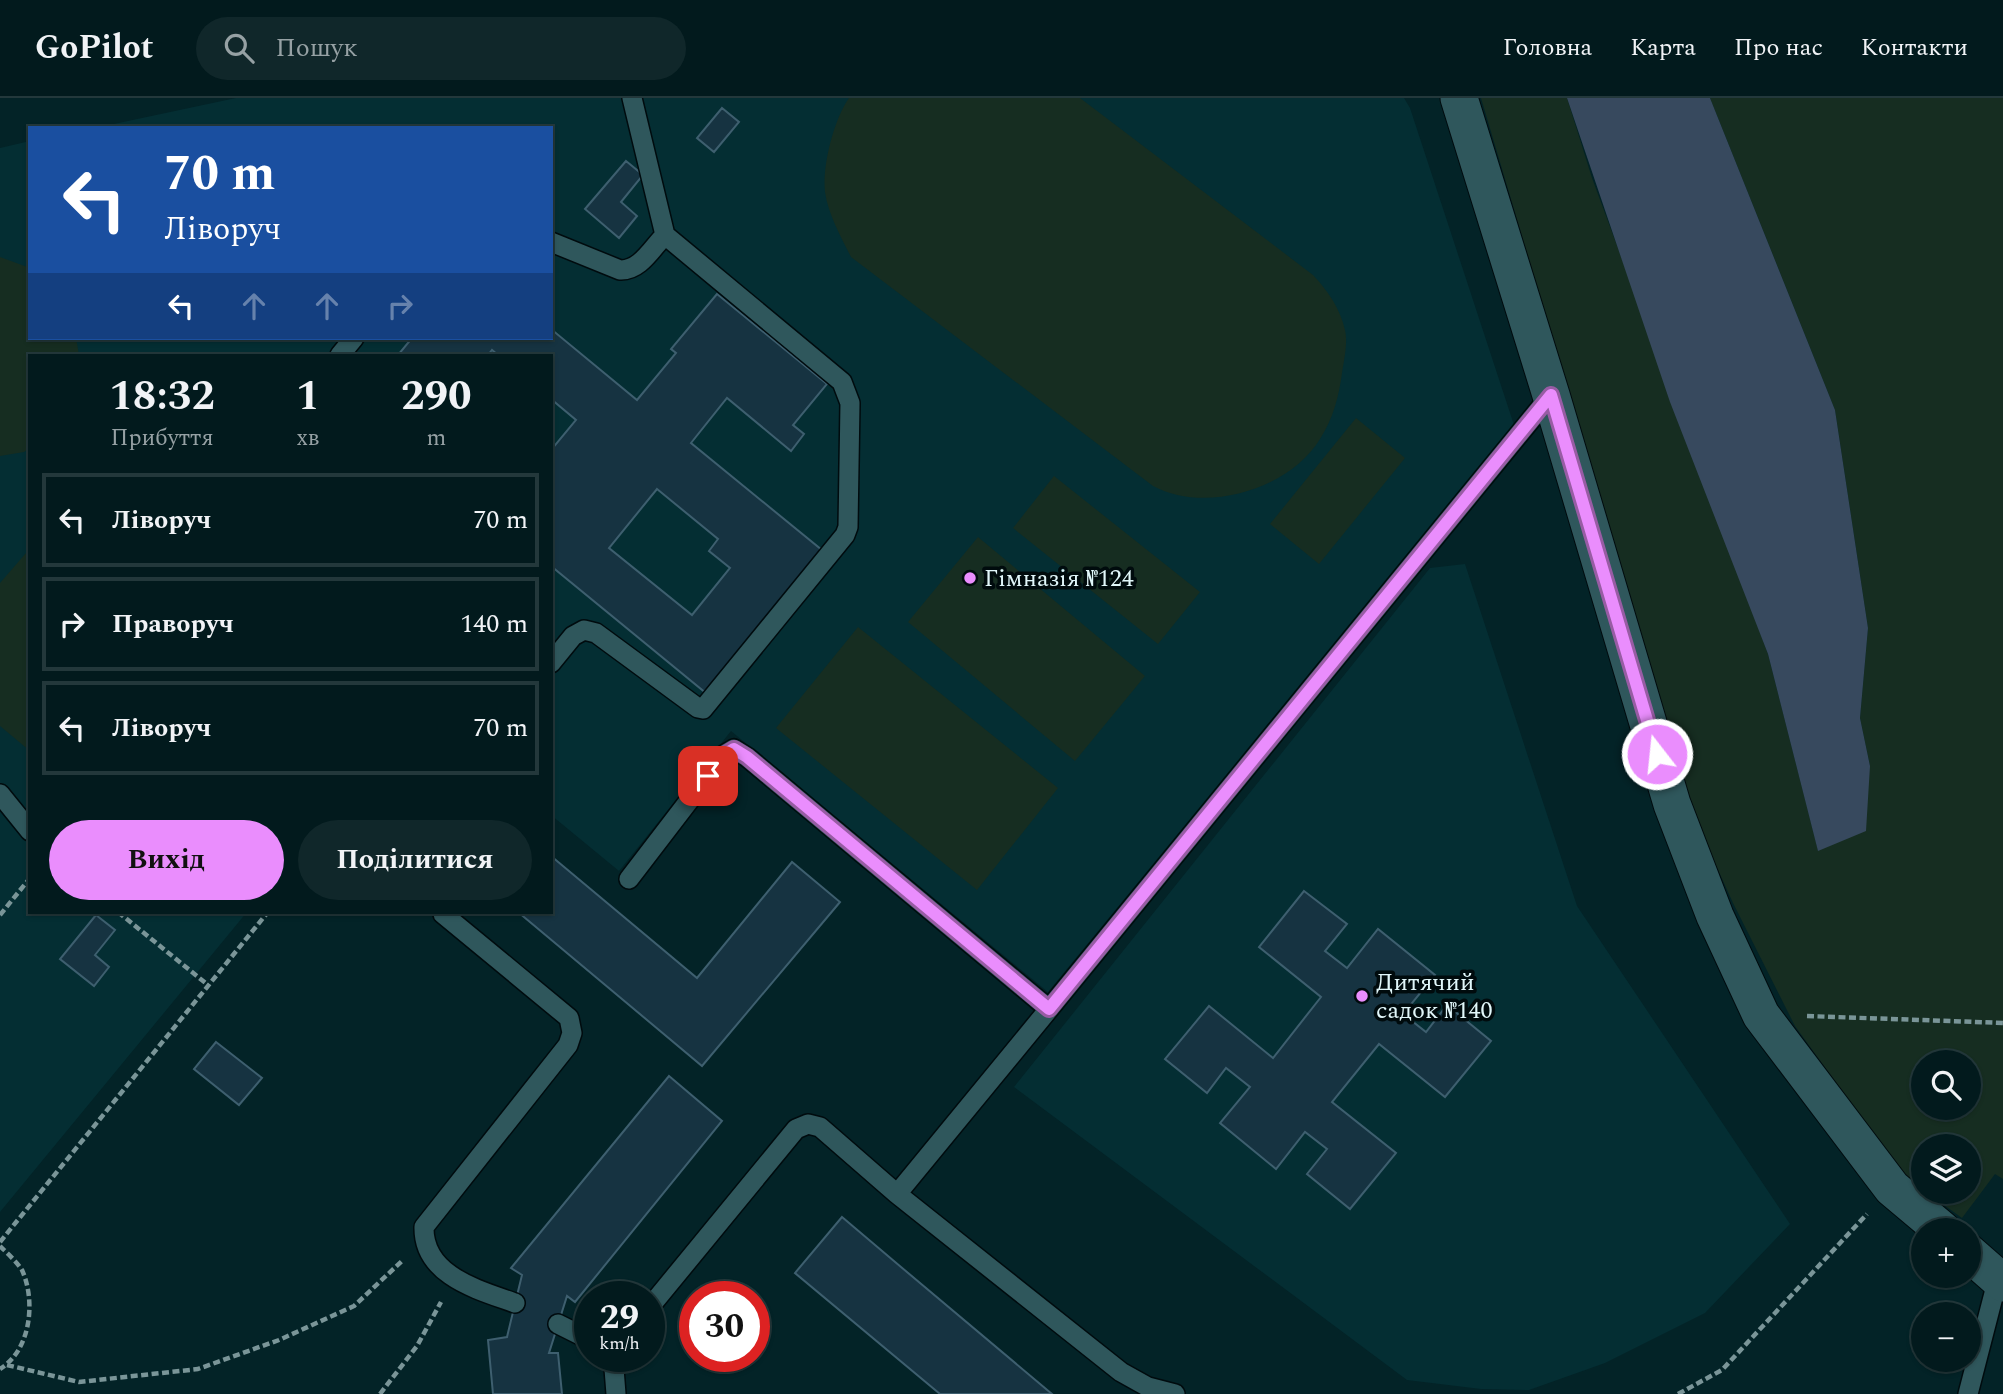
<!DOCTYPE html>
<html lang="uk">
<meta charset="utf-8">
<style>
:root{--surface:#021a1d;--page:#10272a;--text:#f1f3f6;--muted:#96a1a4;--line:#23383b;--accent:#ea8dfd}
body{margin:0;font-family:Spectral,serif;background:var(--page);color:var(--text);height:100vh;display:flex;flex-direction:column;font-size:26px;white-space:nowrap}
*{box-sizing:border-box;margin:0}
p{font-size:23px;color:var(--muted)}
.icon{flex:none;width:38px;height:38px;fill:none;stroke:currentColor;stroke-width:2;stroke-linecap:round;stroke-linejoin:round}
.map{position:relative;flex:1;overflow:hidden}
.sheet{position:absolute;left:28px;top:256px;width:525px;height:560px;display:flex;flex-direction:column;background:var(--surface);border-radius:0px;box-shadow:0 2px 5px #0004,0 0 0 2px var(--line)}
.sheet>*{flex:none}
.hud{position:absolute;left:28px;top:28px;width:525px;height:214px;border-radius:0px;box-shadow:0 2px 5px #0004,0 0 0 2px var(--line);background:#1a4fa0;color:#fff;overflow:hidden}
.controls{position:absolute;left:1911px;top:952px;display:grid;gap:14px}
.controls a{display:grid;place-items:center;width:70px;height:70px;border-radius:50%;background:var(--surface);box-shadow:0 2px 5px #0004,0 0 0 2px var(--line);font-size:35px}
.speed{position:absolute;left:574px;top:1183px;display:flex;gap:14px;font-size:35px;font-weight:700;text-align:center}
.speed>*{display:grid;place-content:center;width:91px;height:91px;border-radius:50%;background:var(--surface);box-shadow:0 2px 5px #0004,0 0 0 2px var(--line);line-height:1}
.speed small{font-size:18px;font-weight:400}
.speed .limit{border:10px solid #d22;background:#fff;color:#111}
.pin{position:absolute;display:grid;place-items:center;width:60px;height:60px;color:#fff;margin:-30px;border-radius:14px;box-shadow:0 4px 10px #0006}
.me{position:absolute;width:77px;margin:-38px;rotate:344deg;stroke-linejoin:round;filter:drop-shadow(0 0 5px #0008)}
.turn{display:flex;align-items:center;gap:24px;height:147px;padding:0 21px;font-size:32px}
.turn .icon{width:91px;height:91px;stroke-width:2.5}
.turn b{display:block;font-size:49px;line-height:60px}
.lanes{display:flex;align-items:center;height:66px;padding:0 21px;background:#0003;justify-content:center;gap:35px;direction:ltr}
.lanes .off{opacity:.35}
.eta{display:flex;justify-content:space-evenly;align-items:center;height:119px;text-align:center}
.eta b{font-size:42px;font-weight:700;line-height:49px}
.primary-button{display:flex;gap:14px;margin-top:auto;padding:14px 21px}
.primary-button a{flex:1;height:80px;border-radius:42px;background:var(--accent);color:#111;font-size:28px;font-weight:700;line-height:80px;text-align:center}
.primary-button a+a{background:var(--page);color:var(--text)}
ul{padding:0;list-style:none}
li{display:flex;align-items:center;gap:21px;height:94px;margin:0 14px 10px;padding:0 7px;border:4px solid var(--line);border-radius:0px}
li div{flex:1}
li b{display:block;font-size:26px}
li em{font-style:normal}
header{display:flex;align-items:center;gap:42px;box-sizing:border-box;height:98px;padding:0 35px;background:var(--surface);border-bottom:2px solid var(--line)}
header strong{font-size:33px}
nav{display:flex;gap:38px;margin-inline-start:auto;font-size:24px}
.search{width:490px;height:63px;background:var(--page);display:flex;align-items:center;gap:18px;box-sizing:border-box;padding:0 24px;border-radius:38px;color:var(--muted);font-size:26px}
.map>svg:first-child{display:block}
.built{fill:#042e33}
.green{fill:#162d21;fill-rule:evenodd}
.water{fill:#37495e}
.building{fill:#163341;stroke:#3e5f6f;stroke-width:2;fill-rule:evenodd}
.lines{fill:none;stroke-linecap:round;stroke-linejoin:round}
.lane-casing{stroke:#000b0e;stroke-width:22}
.street-casing{stroke:#000b0e;stroke-width:39}
.path{stroke:#7a9598;stroke-width:4.5;stroke-dasharray:7 3.5;stroke-linecap:butt}
.lane{stroke:#2f575c;stroke-width:19}
.street{stroke:#2f575c;stroke-width:37}
.route-casing{stroke:#985ca4;stroke-width:18}
.route{stroke:#ea8dfd;stroke-width:12}
.poi-dot{fill:#ea8dfd;stroke:#000b0d;stroke-width:2.5}
.labels{text-anchor:middle;stroke-width:7;stroke-linejoin:round;paint-order:stroke}
.poi-label{font-size:24px;fill:#e1f7fa;stroke:#000b0d;text-anchor:start}
</style>
<header>
<strong>GoPilot</strong>
<div class="search"><svg class="icon" aria-label="search" viewBox="0 0 24 24"><circle cx="10" cy="10" r="6"/><path d="M15 15l6 6"/></svg>Пошук</div>
<nav><a>Головна</a><a>Карта</a><a>Про нас</a><a>Контакти</a></nav>
</header>
<div class="map">
<svg width="2003" height="1296" viewBox="0 0 2003 1296">
<rect width="100%" height="100%" fill="#032327"/>
<path class="built" d="M 236,0 L 1404,0 L 1410,10 L 1514,327 L 1048,894 L 731,633 L 619,773 L 551,717 L 551,257 L 30,257 L 30,814 L 247,814 L 0,1114 L 0,50 L 30,43 L 30,240 L 551,240 L 551,30 L 95,30 Z
M 1465,466 L 1577,808 L 1790,1126 L 1705,1215 L 1605,1265 L 1529,1292 L 1481,1291 L 1407,1282 L 1014,989 L 1430,470 Z"/>
<path class="green" d="M 849,0 L 1080,0 L 1313,177 C 1328,193 1340,210 1345,232 C 1348,245 1344,262 1342,275 C 1339,298 1333,321 1320,341 C 1289,392 1205,416 1153,388 L 851,159 C 841,139 828,116 825,94 C 822,68 834,21 849,0 Z
M 1481,0 L 1567,0 L 1592,80 L 1768,556 L 1818,752 L 1870,668 L 1860,620 L 1868,530 L 1835,312 L 1710,0 L 2003,0 L 2003,1081 L 1995,1076 L 1962,1120 L 1926,1094 L 1969,1094 L 1969,1048 L 1923,1048 L 1923,1092 L 1902,1076 L 1795,928 L 1733,805 L 1705,743 L 1685,688 ZM 1923,964 L 1969,964 L 1969,1010 L 1923,1010 Z
M 0,159 L 30,170 L 30,240 L 76,240 L 79,257 L 30,257 L 30,350 L 24,354 L 0,358 Z
M 1356,320 L 1405,360 L 1319,466 L 1270,426 Z
M 1054,378 L 1200,494 L 1158,546 L 1013,430 Z
M 978,439 L 1145,578 L 1075,663 L 908,524 Z
M 26,455 L 30,458 L 30,653 L 0,628 L 0,485 Z
M 858,529 L 1058,690 L 977,792 L 776,630 Z"/>
<path class="water" d="M 1567,0 L 1710,0 L 1835,312 L 1868,530 L 1860,620 L 1870,668 L 1866,733 L 1818,753 L 1768,556 L 1670,304 Z"/>
<path class="building" d="M 722,10 L 739,24 L 714,54 L 697,40 Z
M 626,63 L 643,77 L 621,104 L 637,118 L 619,140 L 585,111 Z
M 717,196 L 827,286 L 793,327 L 804,336 L 791,353 L 727,300 L 691,345 L 828,457 L 712,600 L 551,468 L 551,352 L 576,322 L 551,301 L 551,257 L 498,257 L 492,252 L 488,257 L 398,257 L 412,240 L 551,240 L 551,231 L 637,302 L 676,255 L 671,251 ZM 657,391 L 718,441 L 709,453 L 730,470 L 692,517 L 609,450 Z
M 551,758 L 697,880 L 792,764 L 840,804 L 702,968 L 518,814 L 551,814 Z
M 1304,793 L 1347,826 L 1325,853 L 1347,870 L 1378,831 L 1435,877 L 1403,916 L 1426,934 L 1447,907 L 1491,943 L 1445,999 L 1379,946 L 1332,1004 L 1396,1055 L 1350,1111 L 1307,1076 L 1327,1051 L 1305,1034 L 1276,1071 L 1220,1025 L 1250,989 L 1226,970 L 1207,995 L 1165,961 L 1209,908 L 1273,960 L 1321,899 L 1259,849 Z
M 96,817 L 115,832 L 95,857 L 109,869 L 94,888 L 60,861 Z
M 216,944 L 262,980 L 239,1007 L 194,971 Z
M 669,978 L 722,1023 L 575,1204 L 567,1198 L 549,1255 L 558,1255 L 562,1296 L 493,1296 L 488,1242 L 507,1239 L 522,1177 L 511,1170 Z
M 842,1119 L 901,1169 L 1052,1296 L 940,1296 L 795,1175 Z"/>
<g class="lines">
<g class="lane-casing">
<path id="lane" d="M 551,144 L 620,172 C 640,173 652,150 665,137
M 340,257 L 354,240
M 551,565 L 573,538 L 584,532 L 596,535 L 698,610 L 703,611 L 845,437 L 848,429 L 850,305 L 842,284 L 665,137 L 632,0
M 0,696 L 30,733
M 629,781 L 724,657 L 734,651 L 747,659 L 1049,911 L 1551,297
M 443,816 L 569,920 L 572,935 L 568,947 L 424,1129 C 423,1178 479,1192 515,1205
M 897,1096 L 1121,1274 L 1148,1289 L 1175,1296
M 649,1210 L 796,1031 L 808,1026 L 820,1029 L 897,1096 L 1049,911
M 558,1226 L 590,1242
M 613,1258 L 616,1296
M 1968,1296 L 1998,1180"/>
</g>
<g class="street-casing">
<path id="street" d="M 1459,0 L 1551,297 L 1672,706 L 1715,818 L 1761,917 L 1892,1090 L 1942,1132
M 1969,1155 L 2003,1185"/>
</g>
<path class="path" d="M 118,814 L 208,887
M 0,817 L 30,780
M 1807,918 L 2003,925
M 0,1144 L 268,814
M 0,1148 C 7,1155 17,1164 22,1172 C 36,1203 31,1252 0,1271
M 7,1267 L 79,1284 L 198,1271 L 279,1242 L 354,1208 L 403,1162
M 380,1296 L 417,1248 L 441,1204
M 1678,1296 L 1722,1272 L 1867,1116"/>
<use href="#lane" class="lane"/>
<use href="#street" class="street"/>
</g>
<g class="lines">
<g class="route-casing">
<path id="route" d="M 708,678 L 724,657 L 734,651 L 747,659 L 1049,911 L 1551,297 L 1657,656"/>
</g>
<use href="#route" class="route"/>
</g>
<g class="poi-dot">
<circle cx="970" cy="480" r="7"/>
<circle cx="1362" cy="898" r="7"/>
</g>
<g class="labels">
<g class="poi-label">
<text x="984" y="488">Гімназія №124</text>
<text x="1376" y="892">Дитячий<tspan x="1376" dy="28">садок №140</tspan></text>
</g>
</g>
</svg>
<div class="controls">
<a><svg class="icon" aria-label="search" viewBox="0 0 24 24"><circle cx="10" cy="10" r="6"/><path d="M15 15l6 6"/></svg></a>
<a><svg class="icon" aria-label="layers" viewBox="0 0 24 24"><path d="M12 4l9 5-9 5-9-5zM3 14l9 5 9-5"/></svg></a>
<a>+</a>
<a>−</a>
</div>
<div class="speed"><div>29<small>km/h</small></div><div class="limit">30</div></div>
<div class="pin" style="left:708px;top:678px;background:#d93025"><svg class="icon" aria-label="arrive" viewBox="0 0 24 24"><path d="M6 21V4h12l-3 4 3 4H6"/></svg></div>
<svg class="me" style="left:1657px;top:656px" viewBox="-20 -20 40 40"><circle r="17" fill="#ea8dfd" stroke="#fff" stroke-width="3"/><path d="M0-11L8 9 0 5-8 9z" fill="#fff"/></svg>
<div class="hud">
<div class="turn"><svg class="icon" aria-label="left" viewBox="0 0 24 24"><path d="M17 20v-9H6M10 6l-5 5 5 5"/></svg><div><b>70 m</b>Ліворуч</div></div>
<div class="lanes"><svg class="icon" aria-label="left" viewBox="0 0 24 24"><path d="M17 20v-9H6M10 6l-5 5 5 5"/></svg><svg class="icon off" aria-label="ahead" viewBox="0 0 24 24"><path d="M12 20V5M6 11l6-6 6 6"/></svg><svg class="icon off" aria-label="ahead" viewBox="0 0 24 24"><path d="M12 20V5M6 11l6-6 6 6"/></svg><svg class="icon off" aria-label="right" viewBox="0 0 24 24"><path d="M7 20v-9h11M14 6l5 5-5 5"/></svg></div>
</div>
<section class="sheet">
<div class="eta">
<div><b>18:32</b><p>Прибуття</p></div>
<div><b>1</b><p>хв</p></div>
<div><b>290</b><p>m</p></div>
</div>
<ul>
<li><svg class="icon" aria-label="left" viewBox="0 0 24 24"><path d="M17 20v-9H6M10 6l-5 5 5 5"/></svg><div><b>Ліворуч</b></div><em>70 m</em></li>
<li><svg class="icon" aria-label="right" viewBox="0 0 24 24"><path d="M7 20v-9h11M14 6l5 5-5 5"/></svg><div><b>Праворуч</b></div><em>140 m</em></li>
<li><svg class="icon" aria-label="left" viewBox="0 0 24 24"><path d="M17 20v-9H6M10 6l-5 5 5 5"/></svg><div><b>Ліворуч</b></div><em>70 m</em></li>
</ul>
<div class="primary-button"><a>Вихід</a><a>Поділитися</a></div>
</section>
</div>
